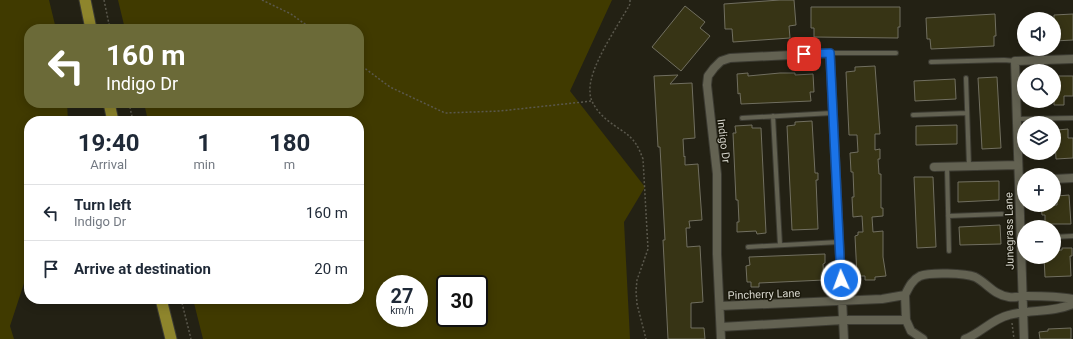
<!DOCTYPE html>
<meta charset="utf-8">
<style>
:root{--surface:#fff;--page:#f2f2f3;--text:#1f2937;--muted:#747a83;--line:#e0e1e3}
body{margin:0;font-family:Roboto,sans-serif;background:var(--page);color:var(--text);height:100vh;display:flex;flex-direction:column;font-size:15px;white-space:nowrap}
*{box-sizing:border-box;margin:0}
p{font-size:13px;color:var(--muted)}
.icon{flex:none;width:22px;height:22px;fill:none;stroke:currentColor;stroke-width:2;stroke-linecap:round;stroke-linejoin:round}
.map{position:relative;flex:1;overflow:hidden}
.side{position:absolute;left:24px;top:116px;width:340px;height:188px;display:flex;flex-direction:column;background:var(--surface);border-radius:16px;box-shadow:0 2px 10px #0003}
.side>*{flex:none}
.guide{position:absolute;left:24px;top:24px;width:340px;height:84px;border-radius:16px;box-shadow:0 2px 10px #0003;background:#6b6a38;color:#fff;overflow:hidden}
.buttons{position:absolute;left:1017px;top:12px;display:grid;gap:8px}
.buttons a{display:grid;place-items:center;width:44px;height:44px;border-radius:50%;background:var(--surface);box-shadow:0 2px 10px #0003;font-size:20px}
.speed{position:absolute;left:376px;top:275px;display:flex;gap:8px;font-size:20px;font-weight:700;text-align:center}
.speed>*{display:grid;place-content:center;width:52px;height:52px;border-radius:50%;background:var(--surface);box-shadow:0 2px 10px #0003;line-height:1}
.speed small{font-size:10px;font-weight:400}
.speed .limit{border:2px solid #111;border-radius:6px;background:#fff;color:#111}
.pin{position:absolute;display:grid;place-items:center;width:34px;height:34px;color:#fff;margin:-17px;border-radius:8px;box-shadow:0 2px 6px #0006}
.me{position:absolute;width:44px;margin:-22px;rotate:358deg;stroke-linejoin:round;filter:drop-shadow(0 0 3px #0008)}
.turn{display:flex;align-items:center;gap:14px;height:84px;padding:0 16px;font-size:18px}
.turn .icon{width:52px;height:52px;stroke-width:2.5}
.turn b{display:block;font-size:28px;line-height:34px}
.eta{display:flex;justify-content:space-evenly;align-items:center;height:68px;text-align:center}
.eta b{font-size:24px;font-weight:700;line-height:28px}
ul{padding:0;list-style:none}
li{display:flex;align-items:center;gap:12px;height:56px;padding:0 16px;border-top:1px solid var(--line)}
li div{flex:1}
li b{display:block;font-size:15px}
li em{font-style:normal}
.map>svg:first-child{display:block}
.green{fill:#403a00;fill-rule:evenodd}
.building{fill:#373415;stroke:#716f60}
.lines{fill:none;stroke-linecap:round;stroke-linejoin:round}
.service-casing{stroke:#3c3b32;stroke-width:6}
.minor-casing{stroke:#3c3b32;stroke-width:10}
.primary-casing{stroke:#3c3b32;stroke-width:13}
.path{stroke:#5a584c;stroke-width:1.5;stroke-dasharray:2 2;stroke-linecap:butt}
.service{stroke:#636252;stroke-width:4}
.minor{stroke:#636252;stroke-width:8}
.primary{stroke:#8e852c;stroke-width:11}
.route-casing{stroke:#114b97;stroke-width:10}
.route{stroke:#1a73e8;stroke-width:7}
.labels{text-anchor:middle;stroke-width:3;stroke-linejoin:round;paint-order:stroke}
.street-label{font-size:11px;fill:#d6d5cc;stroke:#1a180b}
</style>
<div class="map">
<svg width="1073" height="339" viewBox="0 0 1073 339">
<rect width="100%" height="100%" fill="#232114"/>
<path class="green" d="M 0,0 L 49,0 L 56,29 L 29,29 L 29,103 L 67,103 L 68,121 L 29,121 L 29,268 L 10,326 L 14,339 L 0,339 Z
M 118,0 L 612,0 L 570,91 L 645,187 L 624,222 L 630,339 L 203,339 L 193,299 L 359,299 L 359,121 L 148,121 L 144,103 L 359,103 L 359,29 L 125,29 ZM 385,284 L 419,284 L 419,318 L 385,318 ZM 445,284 L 479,284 L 479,318 L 445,318 Z"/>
<path class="building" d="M 780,0 L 794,0 L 796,25 L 789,26 L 790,38 L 733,42 L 732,29 L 725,29 L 724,4 Z
M 685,6 L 705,22 L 700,28 L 710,36 L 681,71 L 652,47 Z
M 811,7 L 900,7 L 900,27 L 898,27 L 898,38 L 814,37 L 814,28 L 811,28 Z
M 995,14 L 996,36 L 994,36 L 994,46 L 931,49 L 930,39 L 927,39 L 926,18 Z
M 1073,14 L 1073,40 L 1054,41 L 1054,15 Z
M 875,66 L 880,134 L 875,134 L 875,150 L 880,149 L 880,159 L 878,159 L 879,174 L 881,174 L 881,208 L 883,208 L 883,216 L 872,217 L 873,232 L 883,231 L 883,257 L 886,276 L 875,277 L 875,280 L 865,280 L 865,276 L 857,276 L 855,236 L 858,235 L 858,232 L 863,232 L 862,216 L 853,217 L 852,197 L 854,197 L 853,172 L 851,172 L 850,153 L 858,152 L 857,135 L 849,135 L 846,72 L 855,71 L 855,67 Z
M 748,73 L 748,76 L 780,73 L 795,73 L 795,75 L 813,74 L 814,92 L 810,92 L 811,101 L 741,104 L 740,93 L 738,94 L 737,74 Z
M 678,75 L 670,84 L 692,83 L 695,138 L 683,139 L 684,157 L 685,156 L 685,165 L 698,164 L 702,220 L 689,221 L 690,228 L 686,228 L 687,247 L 700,246 L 703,302 L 691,303 L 691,328 L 704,328 L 705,339 L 668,339 L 663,240 L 665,240 L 660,147 L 658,147 L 654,76 Z
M 1055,76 L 1073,76 L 1073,96 L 1064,96 L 1064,105 L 1054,105 L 1054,96 L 1056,96 Z
M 997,77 L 1001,148 L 982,149 L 978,78 Z
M 955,79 L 956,99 L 915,101 L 914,81 Z
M 812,121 L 815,173 L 818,173 L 818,180 L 816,180 L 818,229 L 792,230 L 787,126 L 795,125 L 795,122 Z
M 752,125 L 752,128 L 761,128 L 766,233 L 757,234 L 756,231 L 737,232 L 737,222 L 739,222 L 738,200 L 736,200 L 733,133 L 736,133 L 735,126 Z
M 957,125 L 957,144 L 916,145 L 916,126 Z
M 1068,129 L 1068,138 L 1073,138 L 1073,158 L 1056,159 L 1055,139 L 1058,139 L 1058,130 Z
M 914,177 L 933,177 L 936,247 L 917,248 Z
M 999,181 L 999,200 L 958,202 L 958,182 Z
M 1069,195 L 1071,224 L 1045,224 L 1045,215 L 1042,215 L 1041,205 L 1057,205 L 1057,196 Z
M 1000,225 L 1001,244 L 960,245 L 959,227 Z
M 1062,248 L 1072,248 L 1072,256 L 1070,256 L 1071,276 L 1045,277 L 1044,257 L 1054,257 L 1054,250 L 1062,250 Z
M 825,254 L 825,263 L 823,264 L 824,280 L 759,283 L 759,287 L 751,287 L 751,282 L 747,282 L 746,266 L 750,265 L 749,257 Z
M 1071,328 L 1071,339 L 1040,339 L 1039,332 L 1048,331 L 1048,329 Z"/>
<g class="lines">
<g class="service-casing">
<path id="service" d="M 830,53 L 896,53
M 931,62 L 1004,60 L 1015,61
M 966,78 L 969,166
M 913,115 L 967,113
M 773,116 L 780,245
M 742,118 L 832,113
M 1017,119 L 1073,118
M 947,167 L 949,251
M 948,216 L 1002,214
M 1054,237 L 1073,236
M 748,247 L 839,242"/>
</g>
<g class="minor-casing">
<path id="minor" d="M 934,167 L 1018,165
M 1054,179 L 1073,178
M 905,295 L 906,320
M 720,306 L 882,299 L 905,295 C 909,287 912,280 920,276 C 930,272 965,273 975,277 C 987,283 994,295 1009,297 C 1015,298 1021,296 1027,296 C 1043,296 1058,296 1073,299
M 721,327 L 843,320 L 906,320 L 911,331 L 923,339
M 721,339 L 717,254 L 717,174 L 707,85 L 708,76 L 714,68 L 721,61 L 730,58 L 830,53 L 844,339
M 965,339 C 981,333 992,319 1009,315 C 1030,309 1052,313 1073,304
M 1024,339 L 1015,61 L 1073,59"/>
</g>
<g class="primary-casing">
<path id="primary" d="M 85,0 L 91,29
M 109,103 L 113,121
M 161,299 L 171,339"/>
</g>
<path class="path" d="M 104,0 L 110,29
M 262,0 L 291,14 L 312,29
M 630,0 L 630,4 C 618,26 588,68 590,92 C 590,103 599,113 607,120 C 626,135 634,134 643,159 L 648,249 L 637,280 L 636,291 L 637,304 L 646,339
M 359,64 L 390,87 L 445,113 L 500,111 L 592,101
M 129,103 L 133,121
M 181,299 L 191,339
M 1012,323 L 1014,339"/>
<use href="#service" class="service"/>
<use href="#minor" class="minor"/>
<use href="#primary" class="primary"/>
</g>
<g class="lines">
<g class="route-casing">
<path id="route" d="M 804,54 L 830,53 L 841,280"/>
</g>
<use href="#route" class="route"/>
</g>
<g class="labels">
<g class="street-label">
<text transform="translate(724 141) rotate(83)" y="4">Indigo Dr</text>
<text transform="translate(1009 231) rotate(-91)" y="4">Junegrass Lane</text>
<text transform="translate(764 294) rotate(-2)" y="4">Pincherry Lane</text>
</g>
</g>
</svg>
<div class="buttons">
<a><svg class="icon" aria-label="sound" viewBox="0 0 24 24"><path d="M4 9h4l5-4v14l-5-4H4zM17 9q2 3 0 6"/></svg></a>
<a><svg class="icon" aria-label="search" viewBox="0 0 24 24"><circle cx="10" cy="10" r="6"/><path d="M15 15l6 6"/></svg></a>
<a><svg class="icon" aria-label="layers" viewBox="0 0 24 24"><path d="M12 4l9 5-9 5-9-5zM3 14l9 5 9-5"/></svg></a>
<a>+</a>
<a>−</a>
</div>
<div class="speed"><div>27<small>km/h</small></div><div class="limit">30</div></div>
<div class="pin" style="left:804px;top:54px;background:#d93025"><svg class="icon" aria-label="arrive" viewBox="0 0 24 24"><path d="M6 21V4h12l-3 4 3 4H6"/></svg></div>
<svg class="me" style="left:841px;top:280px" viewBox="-20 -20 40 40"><circle r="17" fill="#1a73e8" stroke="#fff" stroke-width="3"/><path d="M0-11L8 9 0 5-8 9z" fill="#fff"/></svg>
<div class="guide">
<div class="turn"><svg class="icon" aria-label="left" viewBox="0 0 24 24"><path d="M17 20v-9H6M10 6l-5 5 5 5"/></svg><div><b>160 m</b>Indigo Dr</div></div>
</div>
<section class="side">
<div class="eta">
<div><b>19:40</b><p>Arrival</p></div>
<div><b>1</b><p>min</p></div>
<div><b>180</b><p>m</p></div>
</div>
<ul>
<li><svg class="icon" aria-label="left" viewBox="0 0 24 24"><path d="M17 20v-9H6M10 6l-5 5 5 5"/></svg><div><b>Turn left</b><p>Indigo Dr</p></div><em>160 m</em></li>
<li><svg class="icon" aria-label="arrive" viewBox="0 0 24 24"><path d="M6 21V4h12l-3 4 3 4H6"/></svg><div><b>Arrive at destination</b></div><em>20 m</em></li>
</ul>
</section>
</div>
